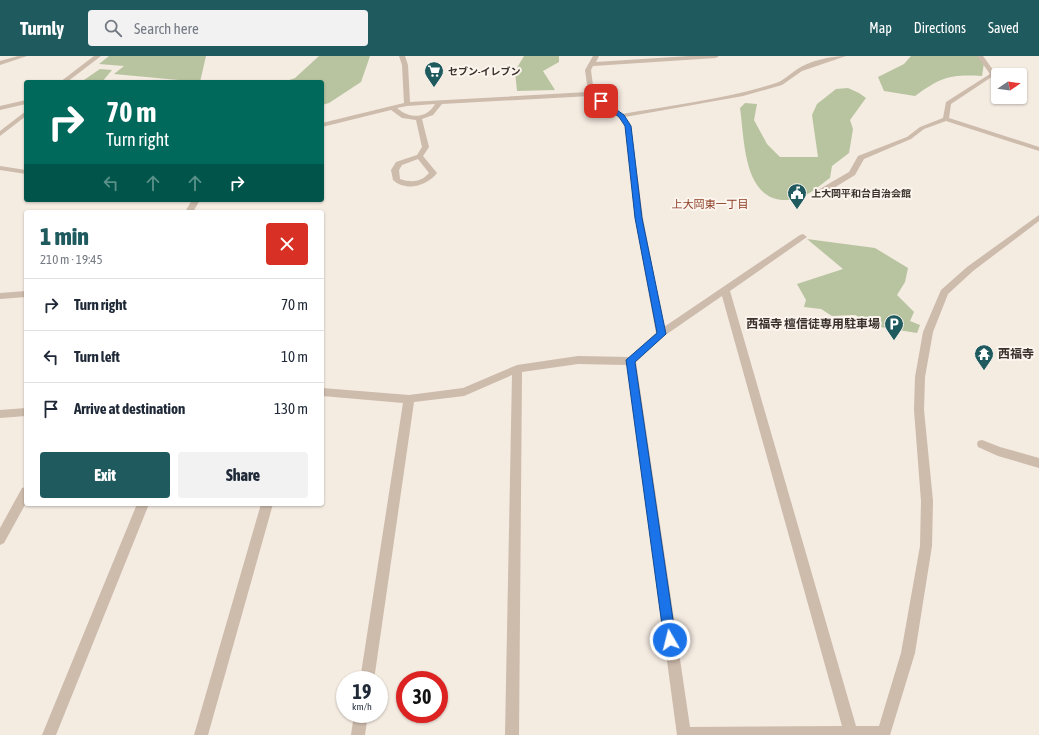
<!DOCTYPE html>
<meta charset="utf-8">
<style>
:root{--surface:#fff;--page:#f2f2f3;--text:#1f2937;--muted:#747a83;--line:#e0e1e3;--accent:#1f5a5e}
body{margin:0;font-family:"Asap Condensed","Noto Sans JP",sans-serif;background:var(--page);color:var(--text);height:100vh;display:flex;flex-direction:column;font-size:15px;white-space:nowrap}
*{box-sizing:border-box;margin:0}
p{font-size:13px;color:var(--muted)}
.icon{flex:none;width:22px;height:22px;fill:none;stroke:currentColor;stroke-width:2;stroke-linecap:round;stroke-linejoin:round}
.map{position:relative;flex:1;overflow:hidden}
.details{position:absolute;left:24px;top:154px;width:300px;height:296px;display:flex;flex-direction:column;background:var(--surface);border-radius:4px;box-shadow:0 1px 3px #0004}
.details>*{flex:none}
.guide{position:absolute;left:24px;top:24px;width:300px;height:122px;border-radius:4px;box-shadow:0 1px 3px #0004;background:#00695c;color:#fff;overflow:hidden}
.needle{width:26px;rotate:77deg}
.controls{position:absolute;left:991px;top:12px;display:grid;gap:8px}
.controls a{display:grid;place-items:center;width:36px;height:36px;border-radius:4px;background:var(--surface);box-shadow:0 1px 3px #0004;font-size:20px}
.speed{position:absolute;left:336px;top:615px;display:flex;gap:8px;font-size:20px;font-weight:700;text-align:center}
.speed>*{display:grid;place-content:center;width:52px;height:52px;border-radius:50%;background:var(--surface);box-shadow:0 1px 3px #0004;line-height:1}
.speed small{font-size:10px;font-weight:400}
.speed .limit{border:6px solid #d22;background:#fff;color:#111}
.pin{position:absolute;display:grid;place-items:center;width:34px;height:34px;color:#fff;margin:-17px;border-radius:8px;box-shadow:0 2px 6px #0006}
.me{position:absolute;width:44px;margin:-22px;rotate:352deg;stroke-linejoin:round;filter:drop-shadow(0 0 3px #0008)}
.turn{display:flex;align-items:center;gap:14px;height:84px;padding:0 16px;font-size:18px}
.turn .icon{width:52px;height:52px;stroke-width:2.5}
.turn b{display:block;font-size:28px;line-height:34px}
.lanes{display:flex;align-items:center;height:38px;padding:0 16px;background:#0003;justify-content:center;gap:20px;direction:ltr}
.lanes .off{opacity:.35}
.round{display:grid;place-items:center;flex:none;width:42px;height:42px;border-radius:4px;background:var(--page)}
.headline{display:flex;align-items:center;justify-content:space-between;height:68px;padding:0 16px}
h1{font-size:24px;font-weight:800;line-height:30px;color:var(--accent)}
.button{display:flex;gap:8px;margin-top:auto;padding:8px 16px}
.button a{flex:1;height:46px;border-radius:4px;background:var(--accent);color:#fff;font-size:16px;font-weight:800;line-height:46px;text-align:center}
.button a+a{background:var(--page);color:var(--text)}
ul{padding:0;list-style:none}
li{display:flex;align-items:center;gap:12px;height:52px;padding:0 16px;border-top:1px solid var(--line)}
li div{flex:1}
li b{display:block;font-size:15px}
li em{font-style:normal}
header{display:flex;align-items:center;gap:24px;box-sizing:border-box;height:56px;padding:0 20px;background:var(--accent);color:#fff}
header strong{font-size:19px}
nav{display:flex;gap:22px;margin-inline-start:auto;font-size:14px}
.search{width:280px;height:36px;background:var(--page);display:flex;align-items:center;gap:10px;box-sizing:border-box;padding:0 14px;border-radius:4px;color:var(--muted);font-size:15px}
.map>svg:first-child{display:block}
.green{fill:#b8c4a0}
.lines{fill:none;stroke-linecap:round;stroke-linejoin:round}
.minor{fill:#cdbbac;fill-rule:evenodd}
.route{fill:#1a73e8;stroke:#114b97}
.labels{text-anchor:middle;stroke-width:4;stroke-linejoin:round;paint-order:stroke}
.far-poi-label{font-size:10px;font-weight:bold;fill:#3b302b;stroke:#fbf5ee;text-anchor:start}
.far-neighbourhood-label{font-size:11px;fill:#8c3b22;stroke:#fbf5ee}
.poi-label{font-size:12px;font-weight:bold;fill:#3b302b;stroke:#fbf5ee;text-anchor:end}
</style>
<header>
<strong>Turnly</strong>
<div class="search"><svg class="icon" aria-label="search" viewBox="0 0 24 24"><circle cx="10" cy="10" r="6"/><path d="M15 15l6 6"/></svg>Search here</div>
<nav><a>Map</a><a>Directions</a><a>Saved</a></nav>
</header>
<div class="map">
<svg width="1039" height="679" viewBox="0 0 1039 679">
<rect width="100%" height="100%" fill="#f4ebe1"/>
<path class="green" d="M 109,0 L 206,0 L 200,26 L 114,18 L 124,10 L 99,8 Z
M 319,0 L 370,0 L 361,26 L 329,47 L 322,49 L 322,26 L 284,26 L 295,22 Z
M 524,0 L 559,0 L 559,6 L 543,15 L 555,34 L 517,35 L 515,15 Z
M 911,0 L 980,0 L 984,7 L 982,20 C 951,18 941,21 915,40 L 884,35 L 878,21 L 904,8 Z
M 100,13 L 112,14 L 102,26 L 81,26 Z
M 848,32 L 859,37 L 866,42 L 850,64 L 853,73 L 849,97 L 832,110 L 830,122 C 820,129 807,141 796,143 C 743,153 745,87 740,52 L 745,47 L 757,48 L 754,64 L 767,88 L 780,101 L 818,101 L 812,59 L 817,48 L 836,33 Z
M 807,183 L 875,192 L 908,212 L 905,226 L 897,239 L 914,256 L 910,265 L 920,269 L 917,277 L 880,271 L 855,259 L 832,260 L 821,253 L 804,251 L 806,244 L 797,228 L 843,213 Z"/>
<g class="lines">
<path class="minor" d="M 18,0 L 27,0 L 0,9 L 0,5 Z
M 94,0 L 101,0 L 67,26 L 60,26 Z
M 399,0 L 405,0 L 408,9 L 410,46 L 588,36 L 585,14 L 593,0 L 599,0 L 596,6 L 689,0 L 719,0 L 716,2 L 593,10 L 591,14 L 594,37 L 622,58 C 673,49 726,43 776,27 C 783,25 790,18 796,14 C 809,5 830,0 846,0 L 802,15 L 782,29 L 743,40 L 625,61 L 631,70 L 643,162 L 664,271 L 800,179 L 803,178 L 807,181 L 730,235 L 856,670 L 879,670 L 901,597 L 920,490 L 921,445 L 914,354 L 915,321 L 923,276 L 941,234 L 967,211 L 1039,159 L 1039,165 L 973,215 L 948,238 L 933,276 L 925,321 L 924,354 L 933,445 L 932,490 L 915,597 L 890,679 L 677,679 L 627,309 L 578,308 L 522,316 L 519,679 L 505,679 L 512,319 L 464,340 L 414,346 L 374,624 L 360,624 L 403,347 L 322,340 L 322,332 L 409,339 L 463,332 L 517,309 L 578,300 L 629,301 L 656,277 L 635,162 L 625,70 L 619,61 L 590,40 L 442,48 L 433,59 L 422,63 L 429,91 L 423,100 L 437,117 C 427,130 406,136 393,124 L 391,114 L 396,106 L 417,99 L 422,91 L 416,64 L 402,62 L 391,54 L 322,71 L 322,67 L 404,47 L 402,9 ZM 435,48 C 427,63 409,63 397,52 L 407,50 ZM 418,103 L 429,117 C 421,126 412,127 400,123 L 399,114 L 402,109 ZM 722,240 L 842,670 L 690,671 L 636,306 L 664,280 Z
M 977,0 L 983,0 L 996,18 L 951,48 L 949,62 L 1039,91 L 1039,95 L 946,65 L 924,73 L 911,83 L 864,103 L 855,119 L 824,138 L 818,138 L 818,134 L 849,116 L 858,100 L 907,81 L 920,71 L 943,62 L 946,46 L 990,18 Z
M 26,44 L 26,48 L 0,54 L 0,50 Z
M 26,55 L 26,60 L 0,80 L 0,75 Z
M 0,110 L 26,114 L 26,118 L 0,114 Z
M 192,144 L 200,144 L 193,156 L 185,156 Z
M 26,235 L 26,241 L 0,243 L 0,237 Z
M 26,352 L 26,360 L 0,362 L 0,354 Z
M 982,384 L 1000,391 L 1039,402 L 1039,412 L 998,400 L 978,391 L 977,388 L 978,385 Z
M 26,431 L 26,447 L 4,487 L 0,489 L 0,472 L 22,432 Z
M 137,448 L 149,448 L 56,679 L 42,679 Z
M 261,448 L 273,448 L 208,679 L 194,679 Z
M 354,658 L 368,658 L 365,679 L 351,679 Z"/>
</g>
<path class="route" d="M 599,44 L 603,44 L 624,59 L 631,70 L 642,162 L 666,278 L 635,306 L 676,584 L 674,589 L 670,590 L 666,589 L 664,584 L 626,304 L 657,277 L 635,162 L 625,70 L 619,61 L 599,46 Z"/>
<defs>
<g id="supermarket-pin" transform="scale(1)"><path d="M0 17L-7.5 6A9.5 9.5 0 1 1 7.5 6Z" fill="#1f5a5e" stroke="#fbf5ee"/><path d="M-6-5.5h2.5l.6 2H6L4.5 2H-2.5L-4.4-4H-6ZM-1.5 3.2a1.3 1.3 0 1 0 .1 0ZM3 3.2a1.3 1.3 0 1 0 .1 0Z" fill="#fff"/></g>
<g id="civic-pin" transform="scale(1)"><path d="M0 17L-7.5 6A9.5 9.5 0 1 1 7.5 6Z" fill="#1f5a5e" stroke="#fbf5ee"/><path d="M-.6-6.5H3V-4.5H.6V-3L4-1V1h2V6H-6V1h2V-1L-.6-3ZM-1.2 2.5V6h2.4V2.5Z" fill="#fff"/></g>
<g id="parking-pin" transform="scale(1)"><path d="M0 17L-7.5 6A9.5 9.5 0 1 1 7.5 6Z" fill="#1f5a5e" stroke="#fbf5ee"/><path d="M-3.5-5.5H1a3.5 3.5 0 0 1 0 7H-1V5.5H-3.5ZM-1-3.4V-.6H.8a1.4 1.4 0 0 0 0-2.8Z" fill="#fff"/></g>
<g id="temple-pin" transform="scale(1)"><path d="M0 17L-7.5 6A9.5 9.5 0 1 1 7.5 6Z" fill="#1f5a5e" stroke="#fbf5ee"/><path d="M0-6L5-2H3V0L6.5 2.5H4V6H1.5V3h-3V6H-4V2.5H-6.5L-3 0V-2H-5Z" fill="#fff"/></g>
</defs>
<g fill-rule="evenodd">
<use href="#supermarket-pin" x="434" y="15"/>
<use href="#civic-pin" x="797" y="137"/>
<use href="#parking-pin" x="894" y="268"/>
<use href="#temple-pin" x="984" y="298"/>
</g>
<g class="labels">
<g class="far-poi-label">
<text x="448" y="19">セブン-イレブン</text>
<text x="811" y="141">上大岡平和台自治会館</text>
</g>
<g class="far-neighbourhood-label">
<text x="710" y="152">上大岡東一丁目</text>
</g>
<g class="poi-label">
<text x="880" y="272">西福寺 檀信徒専用駐車場</text>
<text x="998" y="302" text-anchor="start">西福寺</text>
</g>
</g>
</svg>
<div class="controls">
<a><svg class="needle" viewBox="-14 -14 28 28"><path d="M0-13l5 13h-10z" fill="#e53935"/><path d="M0 13l5-13h-10z" fill="#747a83"/></svg></a>
</div>
<div class="speed"><div>19<small>km/h</small></div><div class="limit">30</div></div>
<div class="pin" style="left:601px;top:45px;background:#d93025"><svg class="icon" aria-label="arrive" viewBox="0 0 24 24"><path d="M6 21V4h12l-3 4 3 4H6"/></svg></div>
<svg class="me" style="left:670px;top:584px" viewBox="-20 -20 40 40"><circle r="17" fill="#1a73e8" stroke="#fff" stroke-width="3"/><path d="M0-11L8 9 0 5-8 9z" fill="#fff"/></svg>
<div class="guide">
<div class="turn"><svg class="icon" aria-label="right" viewBox="0 0 24 24"><path d="M7 20v-9h11M14 6l5 5-5 5"/></svg><div><b>70 m</b>Turn right</div></div>
<div class="lanes"><svg class="icon off" aria-label="left" viewBox="0 0 24 24"><path d="M17 20v-9H6M10 6l-5 5 5 5"/></svg><svg class="icon off" aria-label="ahead" viewBox="0 0 24 24"><path d="M12 20V5M6 11l6-6 6 6"/></svg><svg class="icon off" aria-label="ahead" viewBox="0 0 24 24"><path d="M12 20V5M6 11l6-6 6 6"/></svg><svg class="icon" aria-label="right" viewBox="0 0 24 24"><path d="M7 20v-9h11M14 6l5 5-5 5"/></svg></div>
</div>
<section class="details">
<div class="headline"><div><h1>1 min</h1><p>210 m · 19:45</p></div><a class="round" style="background:#d93025;color:#fff"><svg class="icon" aria-label="close" viewBox="0 0 24 24"><path d="M6 6l12 12M18 6L6 18"/></svg></a></div>
<ul>
<li><svg class="icon" aria-label="right" viewBox="0 0 24 24"><path d="M7 20v-9h11M14 6l5 5-5 5"/></svg><div><b>Turn right</b></div><em>70 m</em></li>
<li><svg class="icon" aria-label="left" viewBox="0 0 24 24"><path d="M17 20v-9H6M10 6l-5 5 5 5"/></svg><div><b>Turn left</b></div><em>10 m</em></li>
<li><svg class="icon" aria-label="arrive" viewBox="0 0 24 24"><path d="M6 21V4h12l-3 4 3 4H6"/></svg><div><b>Arrive at destination</b></div><em>130 m</em></li>
</ul>
<div class="button"><a>Exit</a><a>Share</a></div>
</section>
</div>
